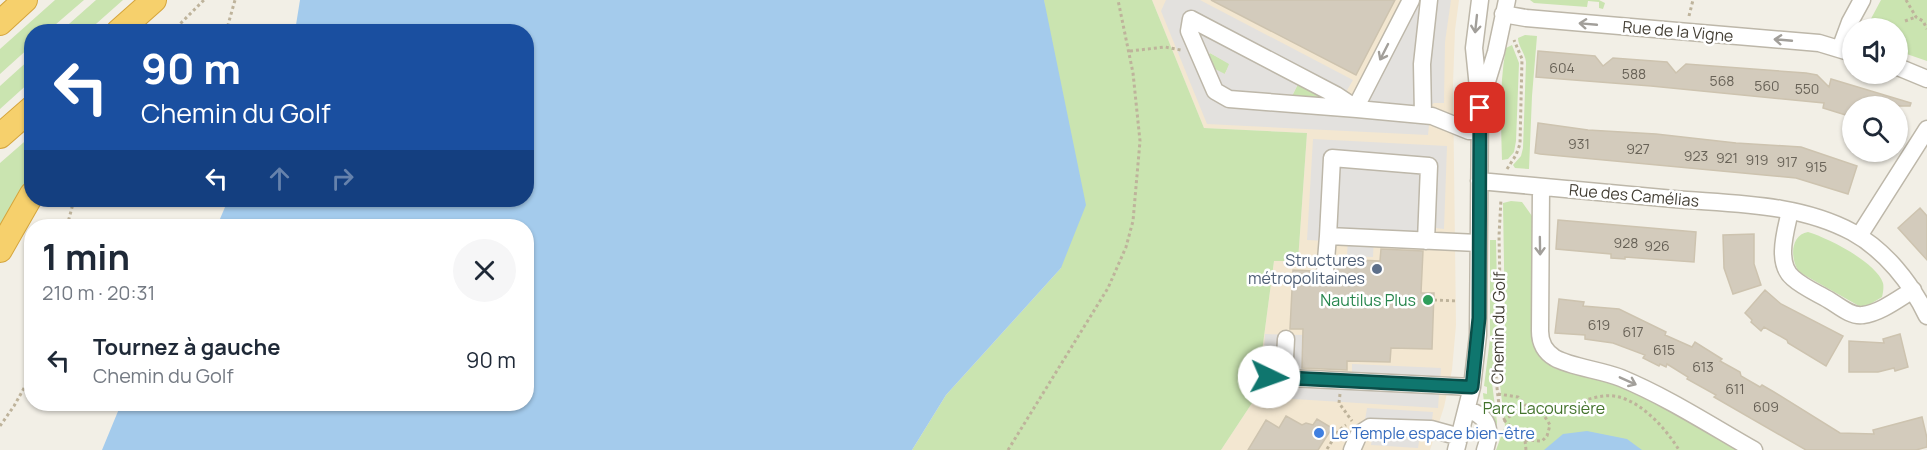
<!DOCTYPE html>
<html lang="fr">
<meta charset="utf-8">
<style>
:root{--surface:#fff;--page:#f6f6f7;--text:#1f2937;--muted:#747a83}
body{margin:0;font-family:Manrope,sans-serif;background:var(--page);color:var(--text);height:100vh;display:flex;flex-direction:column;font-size:22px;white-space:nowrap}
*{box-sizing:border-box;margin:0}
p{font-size:20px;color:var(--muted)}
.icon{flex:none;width:33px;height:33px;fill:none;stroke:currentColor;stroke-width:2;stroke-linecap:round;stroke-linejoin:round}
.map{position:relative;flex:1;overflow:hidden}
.drawer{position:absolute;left:24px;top:219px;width:510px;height:192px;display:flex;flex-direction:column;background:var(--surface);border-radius:24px;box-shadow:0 2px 4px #0004}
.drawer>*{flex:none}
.banner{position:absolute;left:24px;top:24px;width:510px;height:183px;border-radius:24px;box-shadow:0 2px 4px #0004;background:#1a4fa0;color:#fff;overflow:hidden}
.fabs{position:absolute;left:1842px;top:18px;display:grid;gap:12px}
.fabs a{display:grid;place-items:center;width:66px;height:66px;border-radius:50%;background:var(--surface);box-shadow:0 2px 4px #0004;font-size:30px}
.pin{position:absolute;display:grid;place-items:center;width:51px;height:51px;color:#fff;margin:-26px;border-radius:12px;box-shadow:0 3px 9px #0006}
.me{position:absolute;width:66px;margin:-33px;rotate:93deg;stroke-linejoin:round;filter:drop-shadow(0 0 4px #0008)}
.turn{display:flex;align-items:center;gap:21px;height:126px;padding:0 18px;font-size:27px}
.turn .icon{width:78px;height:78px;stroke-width:2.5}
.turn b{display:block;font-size:42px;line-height:51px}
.lanes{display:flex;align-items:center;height:57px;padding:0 18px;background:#0003;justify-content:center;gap:30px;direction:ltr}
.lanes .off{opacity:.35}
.round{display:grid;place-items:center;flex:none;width:63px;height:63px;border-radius:32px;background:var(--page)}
.headline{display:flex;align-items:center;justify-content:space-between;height:102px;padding:0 18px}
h1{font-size:36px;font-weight:700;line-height:45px}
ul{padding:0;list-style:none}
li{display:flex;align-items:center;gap:18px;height:78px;padding:0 18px}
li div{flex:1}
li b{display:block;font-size:22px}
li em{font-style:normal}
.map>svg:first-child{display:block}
.commercial{fill:#f3e7d1}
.green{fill:#cae4b0}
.parking{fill:#e3e1de;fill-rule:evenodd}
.water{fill:#a4cbec}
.building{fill:#d3cbbc;stroke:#cdc3af;stroke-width:1.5}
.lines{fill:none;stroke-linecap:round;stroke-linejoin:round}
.minor-casing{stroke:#bdb7a9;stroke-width:19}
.highway-casing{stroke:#d5a53c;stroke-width:26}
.path{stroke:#beb39b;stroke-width:3;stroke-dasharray:3 3;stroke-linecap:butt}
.minor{stroke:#fff;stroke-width:16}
.highway{stroke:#f6d06c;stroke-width:24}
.oneway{stroke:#a29f9a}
.route-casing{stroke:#0a4d48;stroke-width:15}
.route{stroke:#0f766e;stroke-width:10}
.service-dot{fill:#5c6f8a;stroke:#fff;stroke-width:2}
.leisure-dot{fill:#2e9e5b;stroke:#fff;stroke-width:2}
.shop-dot{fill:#3f7fe0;stroke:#fff;stroke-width:2}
.labels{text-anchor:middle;stroke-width:5;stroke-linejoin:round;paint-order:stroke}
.number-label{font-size:14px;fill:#686257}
.street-label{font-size:16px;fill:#443f35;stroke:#fff}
.service-label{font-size:16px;fill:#4e5e75;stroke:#fff;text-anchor:end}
.leisure-label{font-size:16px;fill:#27864d;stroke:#fff;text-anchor:end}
.park-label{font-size:16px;fill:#43732c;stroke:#fff}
.shop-label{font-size:16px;fill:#366cbe;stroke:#fff;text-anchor:start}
</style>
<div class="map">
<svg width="1927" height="450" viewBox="0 0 1927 450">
<rect width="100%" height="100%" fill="#f2efe6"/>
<path class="commercial" d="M 1152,0 L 1459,0 L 1455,30 L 1453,84 L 1456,325 L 1452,370 L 1444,407 L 1430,450 L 1221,450 L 1256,397 L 1274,261 L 1298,261 L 1307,133 L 1204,128 Z"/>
<path class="green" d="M 55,0 L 84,0 L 48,31 L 32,32 L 31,46 L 0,74 L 0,49 Z
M 96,0 L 123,0 L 88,31 L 61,31 Z
M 1044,0 L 1152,0 L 1204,128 L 1307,133 L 1298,261 L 1274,261 L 1256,397 L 1221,450 L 912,450 L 946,395 L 1061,268 Z
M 1530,0 L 1599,0 L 1605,3 L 1603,9 L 1599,8 L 1599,2 L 1588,1 L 1587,7 L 1534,3 Z
M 1881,0 L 1927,0 L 1927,61 L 1898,51 L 1898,28 L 1866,28 Z
M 1525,35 L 1537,36 L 1532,96 L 1529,169 L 1515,168 L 1513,165 L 1521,156 L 1523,148 L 1526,62 C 1525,53 1518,46 1518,38 Z
M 1512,45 L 1519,63 L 1516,141 L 1514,152 L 1508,159 L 1502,160 C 1501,122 1499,85 1506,48 Z
M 1210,53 L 1230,64 L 1224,75 L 1211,67 L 1208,56 Z
M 31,58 L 31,81 L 0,109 L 0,86 Z
M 1298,84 L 1329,101 L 1292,96 Z
M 31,136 L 31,178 L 0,233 L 0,163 Z
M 1511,201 L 1522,202 L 1532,216 L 1533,339 L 1534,346 L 1543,359 L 1556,369 L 1582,374 L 1623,387 L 1655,401 L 1738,450 L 1496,450 L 1505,426 L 1500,385 L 1505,326 L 1503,203 Z
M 1808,232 C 1828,238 1876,262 1883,283 C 1884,287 1883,293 1882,297 L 1867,306 L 1859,306 L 1799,272 C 1790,259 1790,235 1808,232 Z
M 1490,240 L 1496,240 L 1498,338 L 1492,383 L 1497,422 L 1496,433 L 1484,403 L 1483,393 L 1487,394 L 1487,387 L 1484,386 L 1490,339 Z"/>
<path class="parking" d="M 1166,0 L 1200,0 L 1353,80 L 1346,92 L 1351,95 L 1354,94 L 1402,0 L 1451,0 L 1445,42 L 1444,103 L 1434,103 L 1431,105 L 1428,135 L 1207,124 L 1161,11 ZM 1210,53 L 1229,64 L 1225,74 L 1211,67 L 1208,56 ZM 1298,84 L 1328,100 L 1292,96 Z
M 1313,139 L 1447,146 L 1444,229 L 1427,227 L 1426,241 L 1374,238 L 1373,257 L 1347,256 L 1348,238 L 1327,241 L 1307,240 Z
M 1265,334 L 1303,335 L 1302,372 L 1352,375 L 1352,364 L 1441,368 L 1438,408 L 1261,397 Z
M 1367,408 L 1433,412 L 1431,429 L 1421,429 L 1418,448 L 1371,445 L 1374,427 L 1367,428 L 1365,420 Z"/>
<path class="water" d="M 300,0 L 1044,0 L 1086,205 L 1061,268 L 946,395 L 912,450 L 102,450 L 121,404 L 526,404 L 526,226 L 217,226 L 228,200 L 526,200 L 526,32 L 295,31 Z
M 1587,431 L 1627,439 L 1642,450 L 1544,450 L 1563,434 Z"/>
<path class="building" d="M 1211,0 L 1395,0 L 1356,75 Z
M 1538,51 L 1595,56 L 1603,66 L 1613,58 L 1667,62 L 1676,73 L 1686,64 L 1806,73 L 1817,75 L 1829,87 L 1831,79 L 1911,103 L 1910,106 L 1852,106 L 1852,117 L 1823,108 L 1824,103 L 1651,86 L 1536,77 Z
M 1538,123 L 1588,130 L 1656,134 L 1736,143 L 1801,147 L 1857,166 L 1848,194 L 1796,178 L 1540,154 L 1535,153 Z
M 1920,208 L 1927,216 L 1927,260 L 1898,228 Z
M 1558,220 L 1696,232 L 1694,262 L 1625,257 L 1625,259 L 1611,258 L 1611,254 L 1556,249 Z
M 1754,234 L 1754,264 L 1761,285 L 1733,294 L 1724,268 L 1723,235 Z
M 1381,249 L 1423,251 L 1421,293 L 1434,293 L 1432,349 L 1391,348 L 1390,362 L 1347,361 L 1347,370 L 1302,368 L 1303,329 L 1290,329 L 1293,270 L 1315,271 L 1319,280 L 1329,282 L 1337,272 L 1337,259 L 1380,261 Z
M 1765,290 L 1781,304 L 1843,336 L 1826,366 L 1788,343 L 1787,340 L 1764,327 L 1761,331 L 1751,322 L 1752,320 L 1745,313 Z
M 1559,299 L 1584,302 L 1583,306 L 1619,309 L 1666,332 L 1665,335 L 1692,347 L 1695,342 L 1722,359 L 1720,361 L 1740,372 L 1741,376 L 1760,387 L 1762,385 L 1774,392 L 1840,433 L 1874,434 L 1873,430 L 1922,417 L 1927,438 L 1927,447 L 1916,450 L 1806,450 L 1714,397 L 1716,395 L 1687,379 L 1688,377 L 1667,364 L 1666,367 L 1660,364 L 1659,366 L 1643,358 L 1645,355 L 1613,343 L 1585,339 L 1585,335 L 1555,333 Z
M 1900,334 L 1908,367 L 1895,371 L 1894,368 L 1878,372 L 1849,372 L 1849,341 L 1884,343 L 1883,339 Z
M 1286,416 L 1302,425 L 1306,423 L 1313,425 L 1317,419 L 1332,428 L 1318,450 L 1248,450 L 1266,420 L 1279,428 Z"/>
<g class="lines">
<g class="minor-casing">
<path id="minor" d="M 1411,0 L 1360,99 L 1357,109 L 1432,116 L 1469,131 L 1479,131
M 1503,14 L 1526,18 L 1819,43 L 1852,53
M 1191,19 L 1336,95 L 1357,109 L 1229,99 L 1215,91 L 1189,31 Z
M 1840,49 L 1850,22 L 1862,0
M 1898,67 L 1927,79
M 1482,98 L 1496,52 L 1507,0
M 1423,115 L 1422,64 L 1429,0
M 1479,181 C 1544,187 1609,193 1674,199 C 1733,204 1798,203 1852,232 C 1885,250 1911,283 1927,316
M 1541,187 L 1540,331 C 1540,343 1545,352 1555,358 C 1571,367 1601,370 1621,378 C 1667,397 1710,425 1754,450
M 1790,211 C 1786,230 1775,263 1793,278 C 1803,287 1817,293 1829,300 C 1839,306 1851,317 1863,315 C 1880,313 1898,299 1913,290
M 1859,236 L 1927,129
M 1426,241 L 1429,166 L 1332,158 L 1328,236 L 1478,243
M 1325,272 L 1328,236
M 1269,377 L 1472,387
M 1284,378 L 1286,339
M 1467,410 C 1489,415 1492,431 1485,450
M 1352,450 L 1359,434 L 1370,427 L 1431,429 L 1460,437
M 1456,450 L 1472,387 L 1478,335 L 1480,108 L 1474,48 L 1480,0"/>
</g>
<g class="highway-casing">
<path id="highway" d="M 0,23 L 25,0
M 118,32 L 154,0
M 0,136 L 32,108
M 0,250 L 32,194"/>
</g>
<path class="path" d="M 1906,0 L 1916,17 L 1923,21 L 1927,29
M 1689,16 L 1693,0
M 1905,21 L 1916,17
M 172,32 L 204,0
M 226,32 L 235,0
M 1130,51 L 1165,47 L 1181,50
M 1507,169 L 1516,155 L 1520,144 L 1522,59 L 1514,40
M 67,226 L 74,200
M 1434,300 L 1458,301
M 1340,394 L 1339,403 L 1352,421
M 1498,394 L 1518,397 L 1529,409
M 1500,414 L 1496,379 L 1501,336 L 1499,236 L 1501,199
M 1503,420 C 1511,416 1522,408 1532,409 C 1539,410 1544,413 1550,411 C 1568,407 1586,398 1604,396 C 1634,392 1665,427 1679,450
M 1504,420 L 1525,440 L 1526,450
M 0,426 L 14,406 L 32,374
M 1525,440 L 1542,441 L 1547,436 L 1550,425 L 1542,412
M 1327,449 L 1339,430 L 1346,425
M 1008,450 L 1108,288 L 1126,247 L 1133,221 L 1140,141 L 1133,73 L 1118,0"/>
<use href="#minor" class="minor"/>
<use href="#highway" class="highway"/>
</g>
<defs><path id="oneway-shaft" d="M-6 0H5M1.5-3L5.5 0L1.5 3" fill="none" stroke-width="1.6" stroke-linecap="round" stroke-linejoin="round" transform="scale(1.5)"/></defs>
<g class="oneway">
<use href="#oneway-shaft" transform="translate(1476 24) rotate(96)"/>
<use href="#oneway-shaft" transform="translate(1588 24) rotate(-175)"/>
<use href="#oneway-shaft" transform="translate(1783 40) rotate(-175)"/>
<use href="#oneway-shaft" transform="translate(1384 52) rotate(117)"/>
<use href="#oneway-shaft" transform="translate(1540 246) rotate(89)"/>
<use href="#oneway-shaft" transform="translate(1628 381) rotate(24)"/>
</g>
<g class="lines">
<g class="route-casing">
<path id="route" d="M 1269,377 L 1472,387 L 1479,318 L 1480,108"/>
</g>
<use href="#route" class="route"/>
</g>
<circle class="service-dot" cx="1377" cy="269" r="6"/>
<circle class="leisure-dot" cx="1428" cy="300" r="6"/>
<circle class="shop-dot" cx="1319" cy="433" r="6"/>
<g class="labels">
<g class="number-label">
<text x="1562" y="73">604</text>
<text x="1634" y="79">588</text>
<text x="1722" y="86">568</text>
<text x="1767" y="91">560</text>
<text x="1807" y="94">550</text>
<text x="1579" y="149">931</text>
<text x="1638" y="154">927</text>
<text x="1696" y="161">923</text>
<text x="1727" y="163">921</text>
<text x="1757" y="165">919</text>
<text x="1787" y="167">917</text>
<text x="1816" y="172">915</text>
<text x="1626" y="248">928</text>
<text x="1657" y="251">926</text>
<text x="1599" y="330">619</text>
<text x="1633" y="337">617</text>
<text x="1664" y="355">615</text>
<text x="1703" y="372">613</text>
<text x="1735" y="394">611</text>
<text x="1766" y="412">609</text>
</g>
<g class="street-label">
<text transform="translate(1678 31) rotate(5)" y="6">Rue de la Vigne</text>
<text transform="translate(1634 195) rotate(5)" y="6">Rue des Camélias</text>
<text transform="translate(1498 328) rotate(-89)" y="6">Chemin du Golf</text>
</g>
<g class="service-label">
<text x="1365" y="266">Structures<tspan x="1365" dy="18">métropolitaines</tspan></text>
</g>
<g class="leisure-label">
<text x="1416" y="306">Nautilus Plus</text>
</g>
<g class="park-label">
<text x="1544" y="414">Parc Lacoursière</text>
</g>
<g class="shop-label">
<text x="1331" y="439">Le Temple espace bien-être</text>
</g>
</g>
</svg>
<div class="fabs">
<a><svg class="icon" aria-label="sound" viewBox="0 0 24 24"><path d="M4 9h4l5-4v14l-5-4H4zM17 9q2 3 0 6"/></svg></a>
<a><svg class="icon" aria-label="search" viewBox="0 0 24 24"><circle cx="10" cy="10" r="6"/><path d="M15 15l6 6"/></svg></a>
</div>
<div class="pin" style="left:1480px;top:108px;background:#d93025"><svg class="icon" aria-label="arrive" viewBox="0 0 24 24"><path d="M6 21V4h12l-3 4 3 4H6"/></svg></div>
<svg class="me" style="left:1269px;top:377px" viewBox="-20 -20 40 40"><circle r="19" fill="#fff"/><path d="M0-13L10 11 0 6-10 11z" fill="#0f766e"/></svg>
<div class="banner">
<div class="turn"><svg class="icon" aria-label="left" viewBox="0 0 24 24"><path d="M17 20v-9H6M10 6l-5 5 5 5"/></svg><div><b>90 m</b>Chemin du Golf</div></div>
<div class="lanes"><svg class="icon" aria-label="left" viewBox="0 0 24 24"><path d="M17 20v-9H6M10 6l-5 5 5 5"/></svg><svg class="icon off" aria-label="ahead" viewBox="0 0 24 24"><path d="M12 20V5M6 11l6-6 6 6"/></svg><svg class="icon off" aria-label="right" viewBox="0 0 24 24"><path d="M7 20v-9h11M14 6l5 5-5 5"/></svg></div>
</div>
<section class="drawer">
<div class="headline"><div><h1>1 min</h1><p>210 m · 20:31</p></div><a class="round"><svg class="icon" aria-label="close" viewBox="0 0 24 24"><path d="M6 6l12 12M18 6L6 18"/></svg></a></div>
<ul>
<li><svg class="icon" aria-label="left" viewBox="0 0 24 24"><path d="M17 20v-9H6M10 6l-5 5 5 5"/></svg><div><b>Tournez à gauche</b><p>Chemin du Golf</p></div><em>90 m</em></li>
</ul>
</section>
</div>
